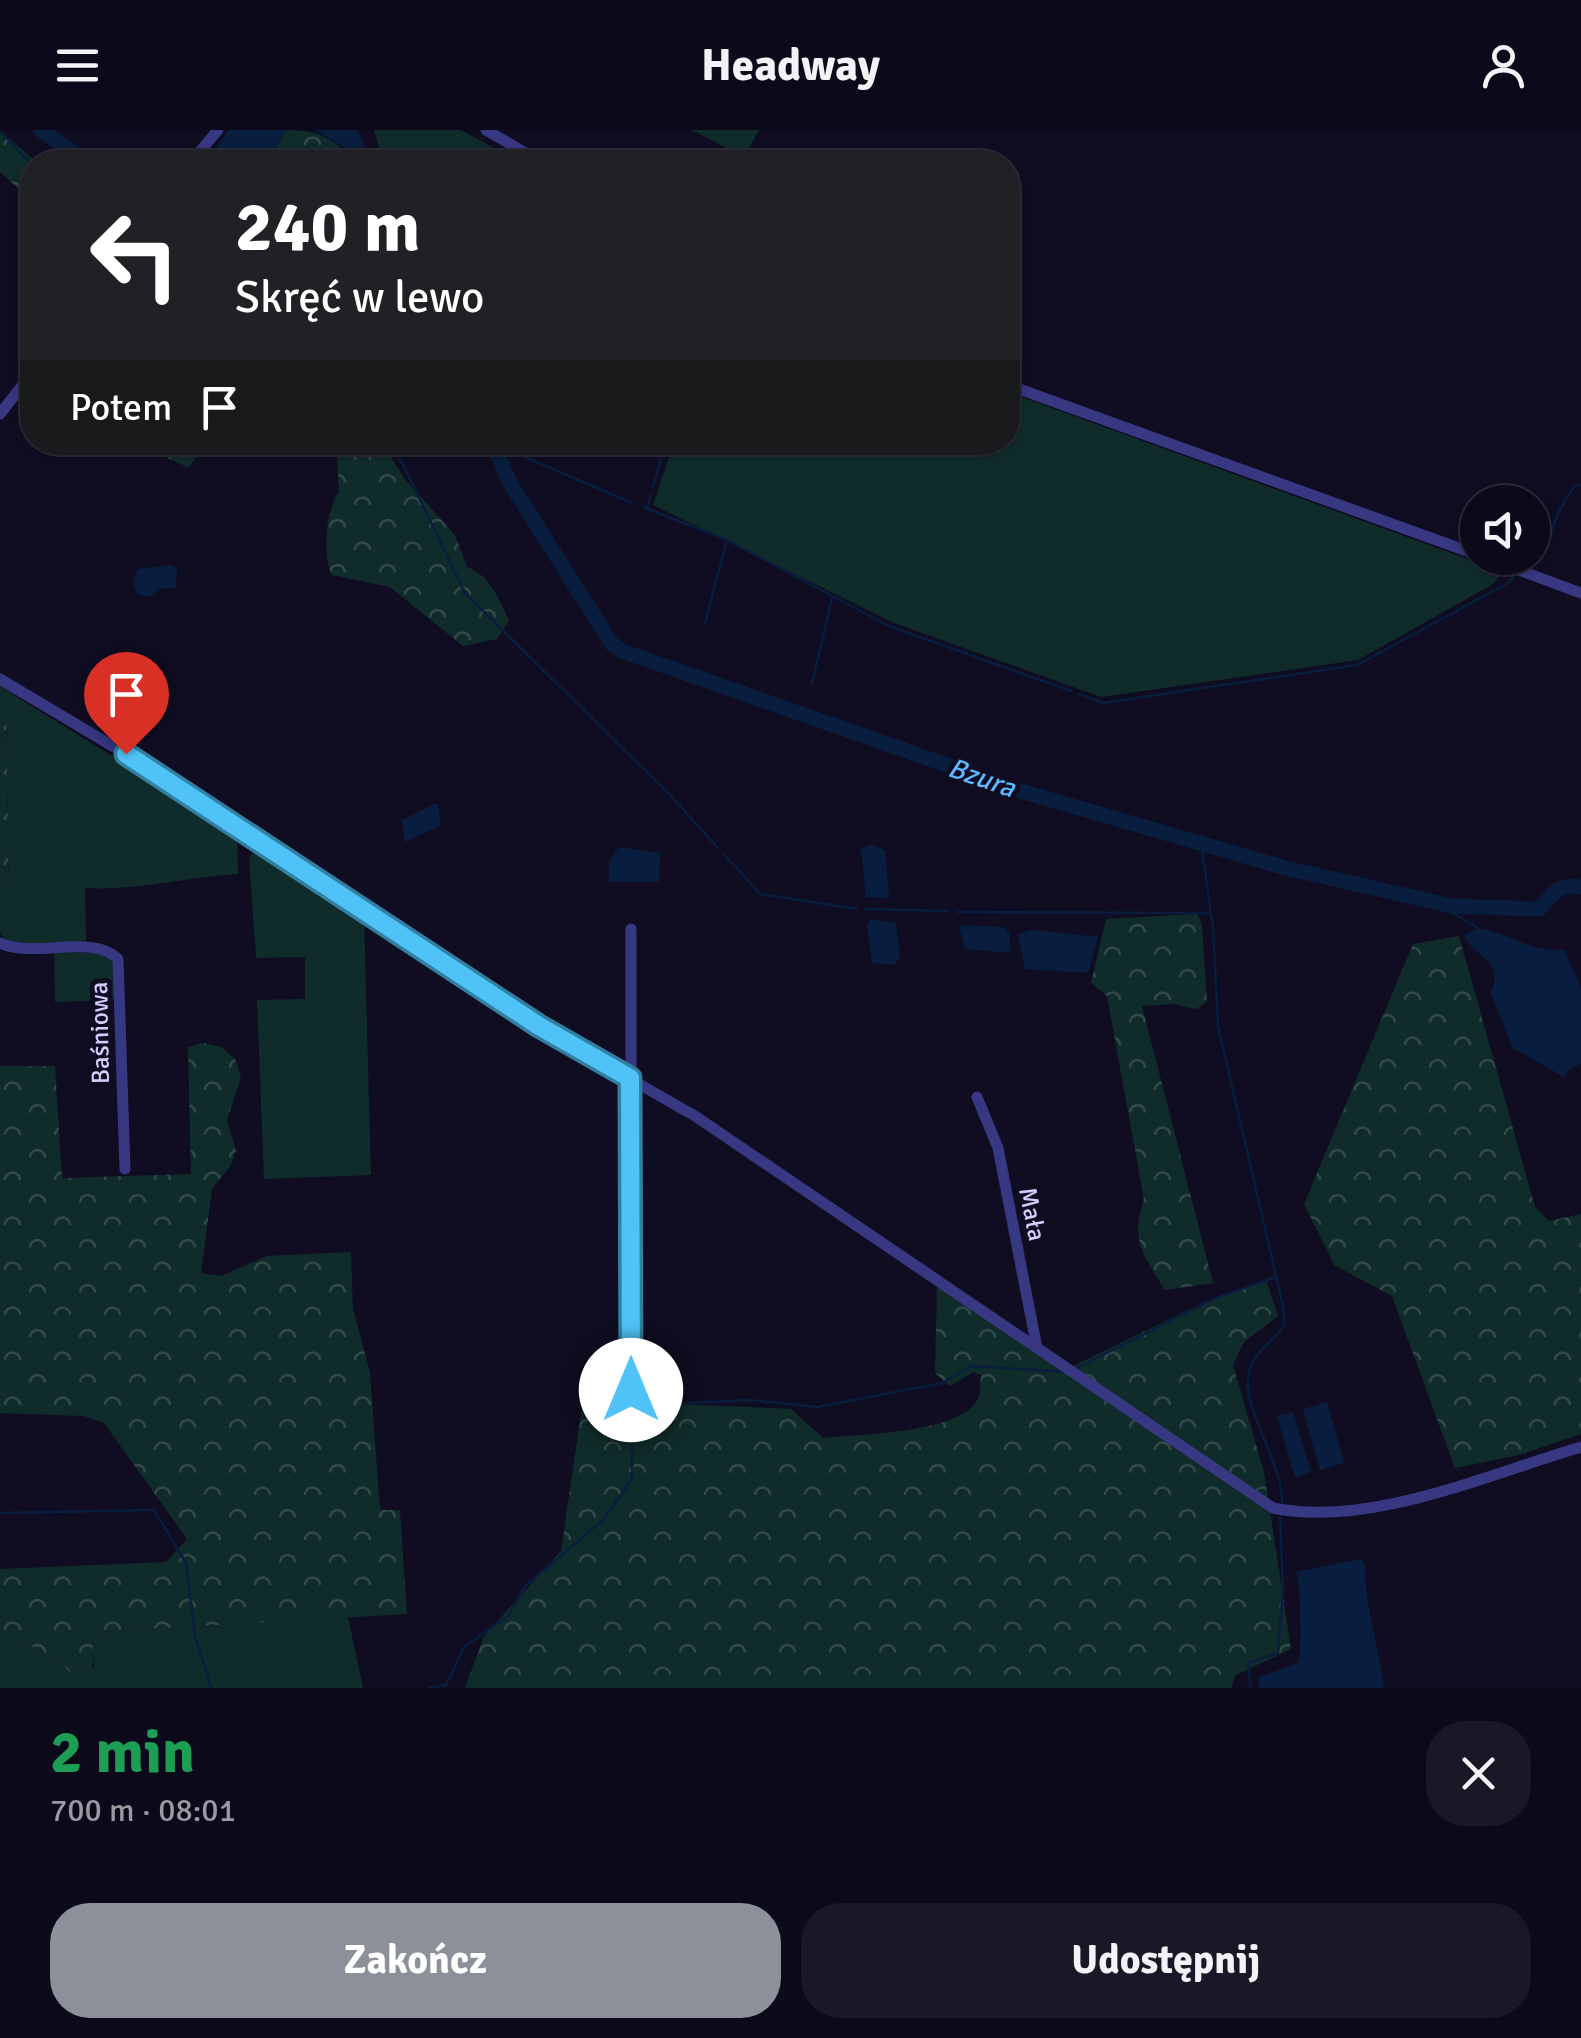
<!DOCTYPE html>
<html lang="pl">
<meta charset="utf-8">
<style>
:root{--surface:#0c0a1a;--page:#1a1827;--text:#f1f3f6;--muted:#9a9aa2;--line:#2c2b39;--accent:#8c9099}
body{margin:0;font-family:Signika,sans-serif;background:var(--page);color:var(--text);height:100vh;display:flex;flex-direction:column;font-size:38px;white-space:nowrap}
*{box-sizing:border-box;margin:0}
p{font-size:32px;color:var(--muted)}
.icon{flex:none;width:55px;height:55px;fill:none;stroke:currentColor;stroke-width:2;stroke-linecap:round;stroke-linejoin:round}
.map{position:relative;height:1558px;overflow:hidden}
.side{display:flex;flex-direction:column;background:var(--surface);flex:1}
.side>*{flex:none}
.top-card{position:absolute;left:20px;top:20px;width:1000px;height:305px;border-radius:40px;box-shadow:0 2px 8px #0004,0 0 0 2px var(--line);background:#202124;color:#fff;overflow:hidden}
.fabs{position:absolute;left:1460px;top:355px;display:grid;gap:20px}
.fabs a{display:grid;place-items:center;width:90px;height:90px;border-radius:50%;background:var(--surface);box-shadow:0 2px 8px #0004,0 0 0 2px var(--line);font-size:50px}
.pin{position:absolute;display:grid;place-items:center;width:85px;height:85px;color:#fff;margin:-102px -42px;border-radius:50% 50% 50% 0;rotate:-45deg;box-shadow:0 0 10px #0007}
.pin .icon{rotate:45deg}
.me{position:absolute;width:110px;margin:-55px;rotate:0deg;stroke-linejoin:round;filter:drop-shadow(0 0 8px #0008)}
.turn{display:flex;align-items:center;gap:35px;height:210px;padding:0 50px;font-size:45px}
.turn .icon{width:130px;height:130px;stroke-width:2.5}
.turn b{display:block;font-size:70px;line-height:85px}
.then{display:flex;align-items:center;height:95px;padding:0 50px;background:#0003;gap:20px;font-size:38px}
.round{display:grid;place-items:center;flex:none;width:105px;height:105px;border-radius:40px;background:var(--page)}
.summary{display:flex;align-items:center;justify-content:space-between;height:170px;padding:0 50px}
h1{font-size:60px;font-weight:700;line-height:75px;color:#1e9e55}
.cta{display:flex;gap:20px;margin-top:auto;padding:20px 50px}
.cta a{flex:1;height:115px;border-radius:40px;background:var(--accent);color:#fff;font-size:40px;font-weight:700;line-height:115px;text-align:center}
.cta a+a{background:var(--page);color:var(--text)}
header{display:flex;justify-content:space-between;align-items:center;height:130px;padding:0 50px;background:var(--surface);font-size:45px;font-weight:700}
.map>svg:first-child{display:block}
.green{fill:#102c2a}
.forest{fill:url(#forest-crowns)}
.water{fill:#091e3f}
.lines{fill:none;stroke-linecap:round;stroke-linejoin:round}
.stream{stroke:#091e3f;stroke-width:2.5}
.river{stroke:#091e3f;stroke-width:15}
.minor{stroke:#373782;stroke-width:11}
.route-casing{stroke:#337fa1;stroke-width:25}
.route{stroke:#4fc3f7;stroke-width:18}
.labels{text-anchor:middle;stroke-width:10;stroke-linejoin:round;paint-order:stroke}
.street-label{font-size:25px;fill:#d2ceff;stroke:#100d22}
.water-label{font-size:28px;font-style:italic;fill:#5cb9ff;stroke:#100d22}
</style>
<header><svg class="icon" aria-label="menu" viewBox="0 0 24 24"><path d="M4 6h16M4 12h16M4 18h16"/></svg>Headway<svg class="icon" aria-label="person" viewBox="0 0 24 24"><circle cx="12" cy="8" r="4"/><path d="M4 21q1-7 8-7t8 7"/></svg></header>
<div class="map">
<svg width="1581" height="1558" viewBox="0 0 1581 1558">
<defs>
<pattern id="forest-crowns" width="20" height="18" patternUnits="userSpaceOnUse" patternTransform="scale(2.5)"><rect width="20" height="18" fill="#102c2a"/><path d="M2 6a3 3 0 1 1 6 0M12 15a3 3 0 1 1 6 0" fill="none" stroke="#32494a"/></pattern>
</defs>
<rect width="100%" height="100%" fill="#100d22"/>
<path class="green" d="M 374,0 L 461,0 L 519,32 L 383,32 Z
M 692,0 L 759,0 L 744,27 Z
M 1008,262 L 1462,427 L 1504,440 L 1493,454 L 1358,530 L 1101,567 L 894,493 L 653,375 L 674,313 L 1008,312 Z
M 11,569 L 20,569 L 227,697 L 237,708 L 238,744 C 186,747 137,761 85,758 L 86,811 C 68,812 6,823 0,802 C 0,795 0,784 0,777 L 9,770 L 6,578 Z
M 256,717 L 364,787 L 371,1045 L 264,1049 L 257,870 L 305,869 L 305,827 L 256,828 L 249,728 Z
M 54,822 L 100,823 L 114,831 L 116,870 L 55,872 Z
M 348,1487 L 363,1558 L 0,1558 L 0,1514 C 31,1507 56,1529 78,1549 L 94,1537 L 93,1509 L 112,1501 Z"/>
<path class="forest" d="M 286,0 C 319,0 334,9 356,32 L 327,32 L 304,22 L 291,32 L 268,32 Z
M 0,1 L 37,32 L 32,32 L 32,71 L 0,42 Z
M 135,313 L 205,313 L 189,338 Z
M 336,313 L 382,313 L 404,348 L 455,405 L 467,437 C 491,446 498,468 509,490 L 497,509 L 463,516 L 390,457 L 332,445 C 322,427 326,377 339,362 Z
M 0,555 L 20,569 L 11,569 L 6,578 L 9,770 L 0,777 Z
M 1197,784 L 1202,795 L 1207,872 L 1196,879 L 1173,874 L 1142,876 L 1213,1153 L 1165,1160 C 1143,1124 1130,1112 1144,1069 L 1107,866 L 1091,853 L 1106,789 Z
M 1459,806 L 1535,1077 L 1549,1091 L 1581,1084 L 1581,1304 L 1519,1325 L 1455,1338 L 1392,1166 L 1334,1135 L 1304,1074 L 1413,814 Z
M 203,913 L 221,917 L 235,929 L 241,947 L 227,990 L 236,1021 L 230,1036 L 212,1059 L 201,1143 L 221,1146 L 267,1126 L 351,1122 L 353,1179 L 370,1242 L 380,1380 L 400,1380 L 407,1484 L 112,1501 L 93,1509 C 93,1527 98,1543 78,1549 C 56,1529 31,1507 0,1514 L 0,1439 L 166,1432 L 187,1409 L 104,1293 L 84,1286 L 0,1283 L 0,936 L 55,936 L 62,1048 L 191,1044 L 188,917 Z
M 1266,1150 L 1278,1186 L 1244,1212 L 1233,1235 L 1264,1342 L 1291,1519 L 1236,1545 L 1231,1558 L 465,1558 L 484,1506 L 561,1421 L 583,1270 L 791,1279 L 823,1308 C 858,1304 960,1304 978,1269 C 981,1263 980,1252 981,1245 L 973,1242 L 950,1256 L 935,1243 L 937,1155 L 1065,1240 L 1211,1169 Z"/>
<path class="water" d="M 229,0 L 286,0 L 268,32 L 205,32 Z
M 315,0 L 357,0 L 372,32 L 356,32 L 340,15 Z
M 169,435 L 177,438 L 176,458 L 160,459 L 151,467 L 137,464 L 133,451 L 138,439 Z
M 434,674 L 438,674 L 441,695 L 405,712 L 402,690 Z
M 872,715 L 885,720 L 889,768 L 866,767 L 861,718 Z
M 619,717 L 660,723 L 659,752 L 609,752 L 609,731 Z
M 872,789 L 896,793 L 900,826 L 895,835 L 872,833 L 867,794 Z
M 964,795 L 1003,797 L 1009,803 L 1011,823 L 965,819 L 959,797 Z
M 1478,798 C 1509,803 1533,824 1564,819 L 1581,858 L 1581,934 L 1571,938 L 1564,947 L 1513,918 L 1491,863 C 1505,828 1474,829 1464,805 Z
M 1033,800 L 1098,807 L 1088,843 L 1025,839 L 1018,804 Z
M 1327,1272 L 1344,1333 L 1320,1340 L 1303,1279 Z
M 1293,1282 L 1311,1342 L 1295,1347 L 1277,1286 Z
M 1360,1429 L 1365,1433 C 1364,1473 1379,1517 1384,1558 L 1259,1558 L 1259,1547 L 1298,1533 C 1302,1524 1301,1452 1296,1442 Z"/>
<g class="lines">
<path class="stream" d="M 0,1 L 32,35
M 392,312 L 465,463 L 670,665 L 718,718
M 499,324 L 522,326 L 632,373
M 653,356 L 666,312
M 643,377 L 727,410 L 889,496 L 1071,561
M 647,377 L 651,364
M 1532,414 L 1551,404 C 1555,386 1563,372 1575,356 L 1581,355
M 1523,434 L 1526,428
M 705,493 L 726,413
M 812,554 L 832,468
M 1079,564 L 1103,573 L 1357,535 L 1508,453 L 1514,446
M 1201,712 L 1213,798 L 1218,896 L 1284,1180 L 1284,1195 C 1275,1211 1256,1220 1250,1238 C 1237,1274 1284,1332 1282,1373
M 724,724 L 760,764 L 857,779
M 1452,776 L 1453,783 L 1478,798
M 865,779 L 948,781
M 957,782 L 1210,783
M 1079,1237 L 1213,1169 L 1276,1147
M 0,1383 L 154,1380 L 186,1433 L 195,1506 L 211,1558
M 429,1558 L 446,1555 L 464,1517 L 508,1486 L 525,1456 L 603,1390 L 632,1349 L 633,1276 L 749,1270 L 817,1277 L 942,1253 L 972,1236 L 1065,1242
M 1251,1558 L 1248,1533 L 1278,1523 L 1283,1457 L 1280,1387"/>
<path class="river" d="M 41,0 L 87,32
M 492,312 L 510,353 L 612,514 L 622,521 L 1024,662 L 1286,738 L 1452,776 L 1539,779 C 1555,764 1555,753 1581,757"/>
<path class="minor" d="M 486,0 L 541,32
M 191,32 L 218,0
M 1008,255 L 1478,425
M 0,284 L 32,243
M 1486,428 L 1581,463
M 0,549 L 126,624 L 539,897 L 695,986 L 1273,1378 C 1369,1398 1489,1344 1581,1317
M 631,799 L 631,1259
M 0,813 C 32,829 94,803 118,829 L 125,1039
M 977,967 L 998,1018 L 1036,1213"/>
</g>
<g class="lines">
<g class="route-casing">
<path id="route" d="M 126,624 L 539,896 L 630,948 L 631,1260"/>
</g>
<use href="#route" class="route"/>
</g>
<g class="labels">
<g class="street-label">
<text transform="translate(99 903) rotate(-91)" y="9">Baśniowa</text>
<text transform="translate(1033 1084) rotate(79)" y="9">Mała</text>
</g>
<g class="water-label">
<text transform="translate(982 647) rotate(19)" y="10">Bzura</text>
</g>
</g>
</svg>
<div class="fabs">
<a><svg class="icon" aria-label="sound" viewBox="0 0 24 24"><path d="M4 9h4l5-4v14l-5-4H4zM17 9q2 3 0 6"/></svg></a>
</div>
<div class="pin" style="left:126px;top:624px;background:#d93025"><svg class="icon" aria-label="arrive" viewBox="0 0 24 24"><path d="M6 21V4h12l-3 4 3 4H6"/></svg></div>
<svg class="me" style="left:631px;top:1260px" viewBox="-20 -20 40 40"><circle r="19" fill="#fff"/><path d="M0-13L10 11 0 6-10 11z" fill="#4fc3f7"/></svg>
<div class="top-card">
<div class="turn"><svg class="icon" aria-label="left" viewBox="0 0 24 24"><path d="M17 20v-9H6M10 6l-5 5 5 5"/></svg><div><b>240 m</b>Skręć w lewo</div></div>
<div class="then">Potem<svg class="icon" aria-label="arrive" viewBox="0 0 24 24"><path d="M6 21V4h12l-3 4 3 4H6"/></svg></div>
</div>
</div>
<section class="side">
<div class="summary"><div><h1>2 min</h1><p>700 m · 08:01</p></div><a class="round"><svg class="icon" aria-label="close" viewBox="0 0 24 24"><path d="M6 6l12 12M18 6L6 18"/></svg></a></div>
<div class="cta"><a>Zakończ</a><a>Udostępnij</a></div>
</section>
